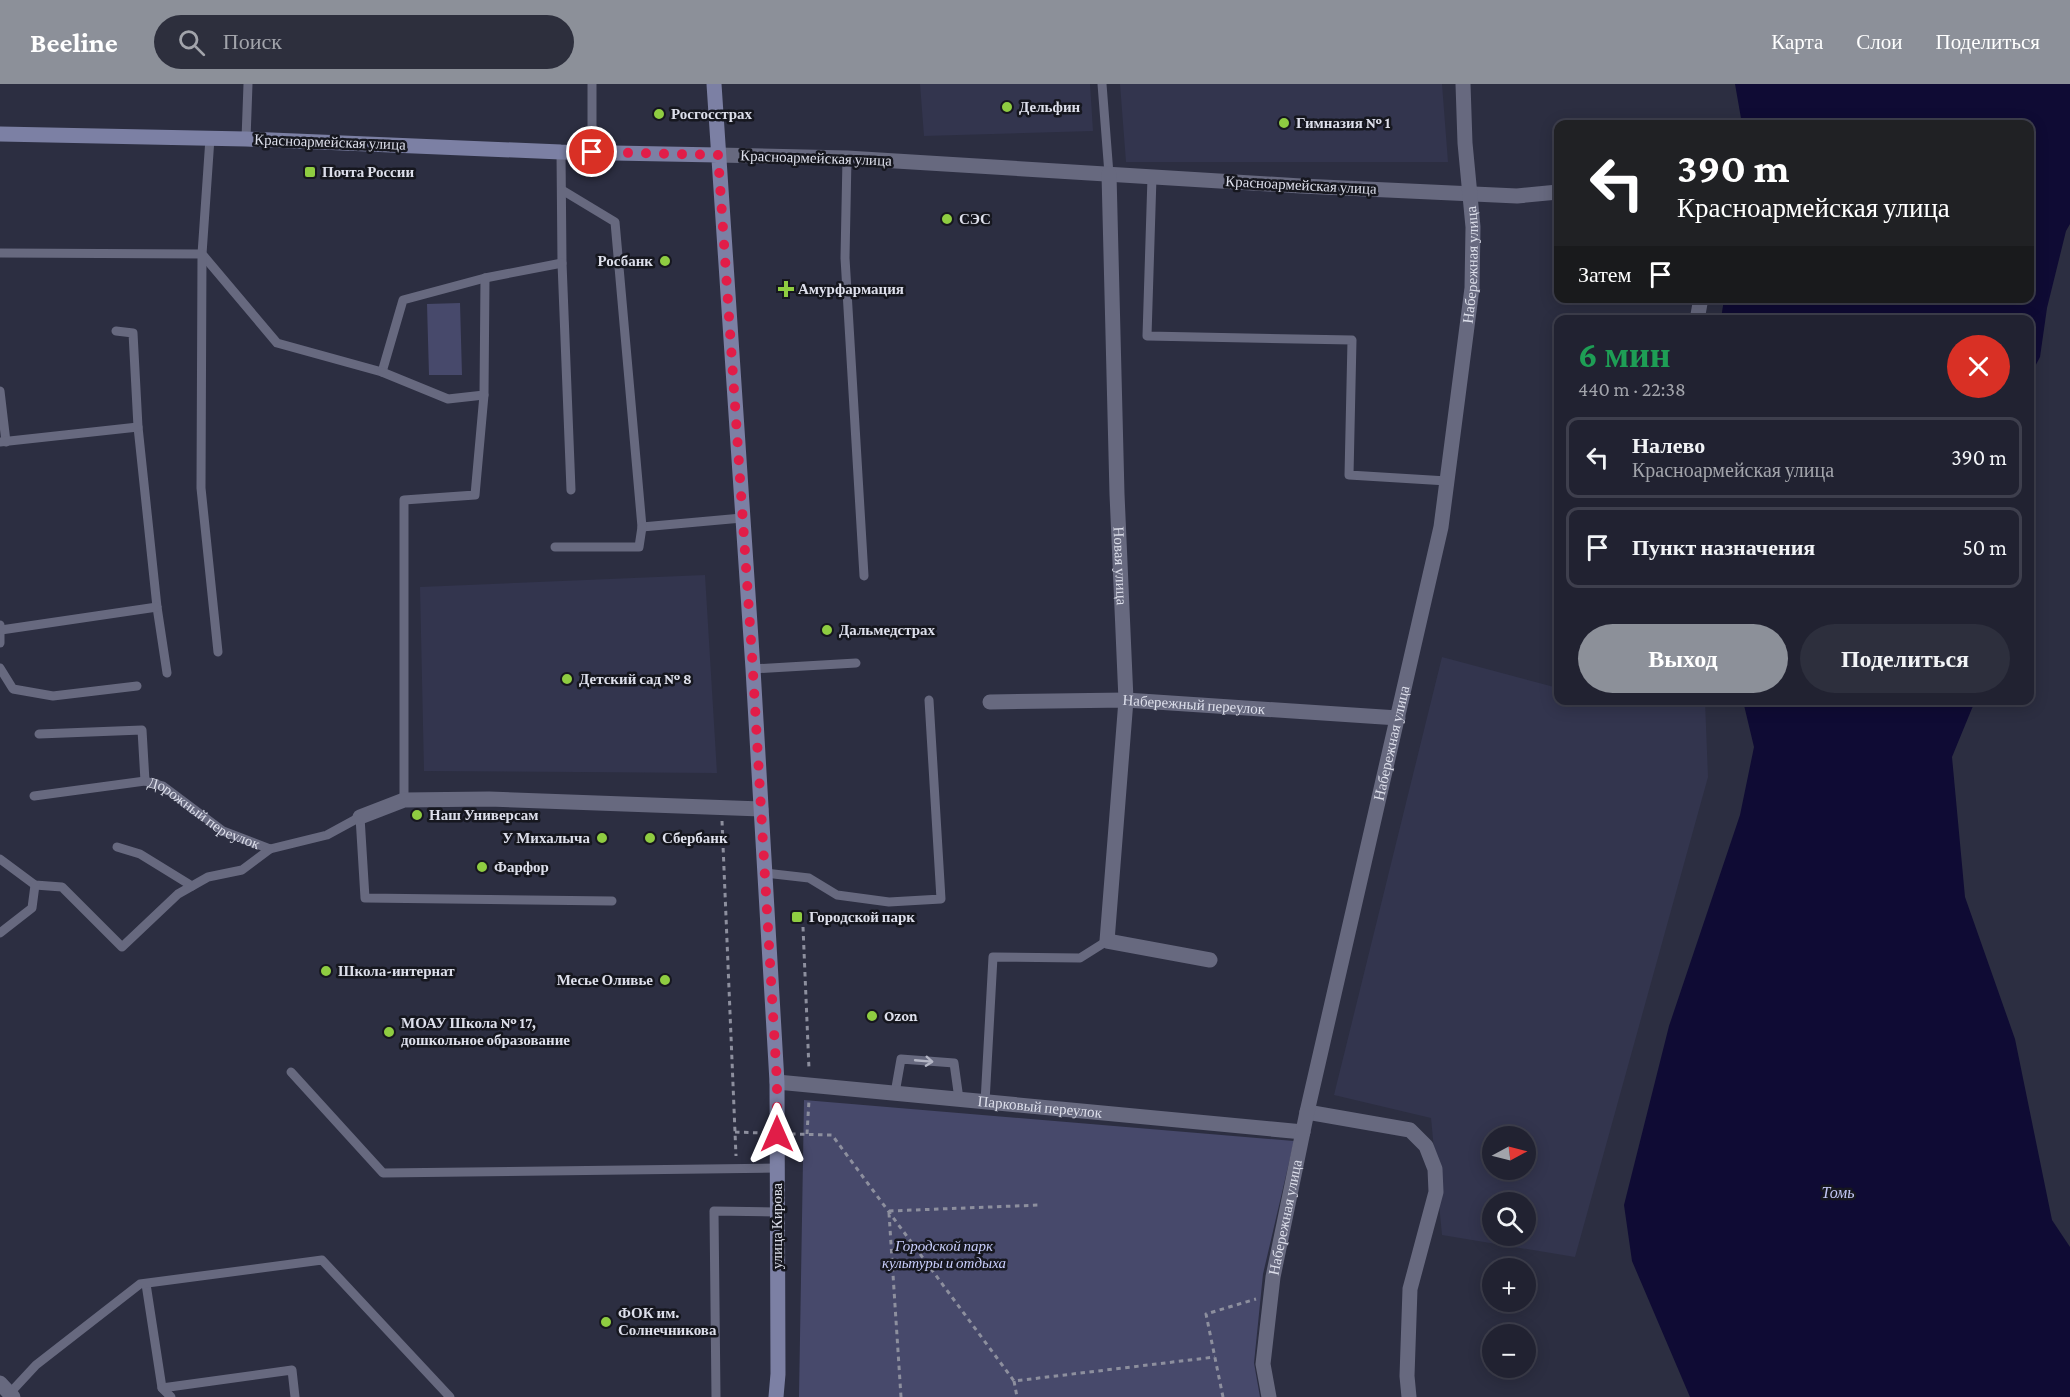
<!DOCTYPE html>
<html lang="ru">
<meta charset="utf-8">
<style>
:root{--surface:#212231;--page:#2d2f3d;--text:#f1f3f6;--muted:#a2a4ab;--line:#3e3f4d;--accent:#8c9099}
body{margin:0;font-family:"Crimson Pro",serif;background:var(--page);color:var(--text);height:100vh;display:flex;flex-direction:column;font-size:22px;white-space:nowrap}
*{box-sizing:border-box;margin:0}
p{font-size:20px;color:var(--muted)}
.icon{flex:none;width:33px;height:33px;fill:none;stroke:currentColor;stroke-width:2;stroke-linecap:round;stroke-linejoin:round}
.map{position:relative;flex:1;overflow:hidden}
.side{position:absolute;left:1554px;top:231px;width:480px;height:390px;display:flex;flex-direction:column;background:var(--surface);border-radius:12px;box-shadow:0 3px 15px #0003,0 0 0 2px var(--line)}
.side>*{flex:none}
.top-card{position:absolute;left:1554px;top:36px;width:480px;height:183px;border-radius:12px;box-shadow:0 3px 15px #0003,0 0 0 2px var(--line);background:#202124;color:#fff;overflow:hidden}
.needle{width:39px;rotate:83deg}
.buttons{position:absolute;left:1482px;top:1042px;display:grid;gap:12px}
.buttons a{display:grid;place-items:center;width:54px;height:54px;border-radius:50%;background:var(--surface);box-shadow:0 3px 15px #0003,0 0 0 2px var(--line);font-size:30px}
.pin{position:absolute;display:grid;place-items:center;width:51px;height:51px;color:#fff;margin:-26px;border:3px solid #fff;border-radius:50%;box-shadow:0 2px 6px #0007}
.me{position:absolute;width:66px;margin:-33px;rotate:0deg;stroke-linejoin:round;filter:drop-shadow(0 0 4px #0008)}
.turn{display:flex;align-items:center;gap:21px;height:126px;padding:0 24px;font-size:27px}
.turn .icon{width:78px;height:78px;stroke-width:2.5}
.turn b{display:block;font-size:42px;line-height:51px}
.then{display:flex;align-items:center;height:57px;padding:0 24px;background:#0003;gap:12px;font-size:22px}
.round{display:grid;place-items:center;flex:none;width:63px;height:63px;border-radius:32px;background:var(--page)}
.summary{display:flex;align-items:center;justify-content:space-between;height:102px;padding:0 24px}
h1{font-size:36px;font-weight:700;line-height:45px;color:#1e9e55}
.button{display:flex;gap:12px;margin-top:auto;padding:12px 24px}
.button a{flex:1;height:69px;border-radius:36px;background:var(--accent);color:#fff;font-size:24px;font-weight:700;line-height:69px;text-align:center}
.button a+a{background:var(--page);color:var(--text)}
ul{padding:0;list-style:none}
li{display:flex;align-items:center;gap:18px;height:81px;margin:0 12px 9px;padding:0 12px;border:3px solid var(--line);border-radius:12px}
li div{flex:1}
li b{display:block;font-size:22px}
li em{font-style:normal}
header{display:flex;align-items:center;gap:36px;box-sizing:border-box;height:84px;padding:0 30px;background:var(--accent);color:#fff}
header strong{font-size:28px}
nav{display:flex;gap:33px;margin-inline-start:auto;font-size:21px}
.search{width:420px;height:54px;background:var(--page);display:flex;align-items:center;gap:15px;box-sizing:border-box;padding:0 21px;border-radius:33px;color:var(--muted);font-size:22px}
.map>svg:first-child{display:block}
.built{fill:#33354e;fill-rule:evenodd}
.green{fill:#47496b}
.water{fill:#0f0b34}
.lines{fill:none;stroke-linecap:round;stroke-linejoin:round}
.path{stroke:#8d8f9e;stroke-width:3;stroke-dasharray:4.5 4.5;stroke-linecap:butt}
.lane{stroke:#67697f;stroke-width:9}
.street{stroke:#67697f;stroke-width:15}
.secondary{stroke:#7c80a4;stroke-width:15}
.oneway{stroke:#b4b6c5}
.route{stroke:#e11d48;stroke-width:10;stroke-dasharray:0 18}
.poi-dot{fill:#8fcd41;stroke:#16171f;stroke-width:2}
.labels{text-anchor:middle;stroke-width:5;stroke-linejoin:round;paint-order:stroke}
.poi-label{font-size:15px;font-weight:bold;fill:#dddfeb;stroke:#16171f;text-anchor:start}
.street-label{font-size:15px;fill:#dddfeb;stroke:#16171f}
.park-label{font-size:15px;font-style:italic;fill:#c9cefc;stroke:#16171f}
.water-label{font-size:16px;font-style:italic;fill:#c2c6f4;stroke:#16171f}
</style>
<header>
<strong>Beeline</strong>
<div class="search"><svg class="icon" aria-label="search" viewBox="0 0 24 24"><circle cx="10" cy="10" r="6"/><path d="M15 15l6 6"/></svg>Поиск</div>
<nav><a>Карта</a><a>Слои</a><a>Поделиться</a></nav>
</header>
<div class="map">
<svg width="2070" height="1313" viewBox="0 0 2070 1313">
<rect width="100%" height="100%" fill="#2c2e41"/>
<path class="built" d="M 920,0 L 1090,0 L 1093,47 L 924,52 Z
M 1120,0 L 1442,0 L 1448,78 L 1126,78 Z
M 705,491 L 717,689 L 424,687 L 420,503 Z
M 1442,573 L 1558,604 L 1558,616 L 1705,617 L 1708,693 L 1575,1173 L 1442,1151 L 1431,1034 L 1334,1011 ZM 1492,1053 L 1526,1053 L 1526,1086 L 1492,1086 ZM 1492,1119 L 1526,1119 L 1526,1152 L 1492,1152 Z"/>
<path class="green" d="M 460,219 L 462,291 L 429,291 L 427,220 Z
M 804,1016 L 1294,1057 L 1263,1190 L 1254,1279 L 1260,1313 L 799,1313 Z"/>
<path class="water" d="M 1735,0 L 2070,0 L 2070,140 L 2066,147 L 2047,224 L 2040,273 L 2030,292 L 2030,236 L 1721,235 L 1724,215 L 2030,214 L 2030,40 L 1742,40 Z
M 1743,617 L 1975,617 L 1952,673 L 1965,813 L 2015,955 L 2052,1136 L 2070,1163 L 2070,1313 L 1690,1313 L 1632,1177 L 1624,1121 L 1669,942 L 1740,731 L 1754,663 Z"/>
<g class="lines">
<path class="path" d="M 722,737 L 736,1072
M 803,843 L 809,985
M 735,1048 L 763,1049
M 791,1050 L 832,1051 L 1014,1297 L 1215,1273
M 807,1050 L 809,1016
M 889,1127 L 1040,1121
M 889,1129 L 901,1313
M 1014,1297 L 1017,1313
M 1223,1313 L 1206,1230 L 1256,1215"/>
<g class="lane">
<path d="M 592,0 L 592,68"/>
<path d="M 1102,0 L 1109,90"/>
<path d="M 210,54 L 202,170 L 277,259 L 382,288 L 403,216 L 485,194 L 562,179 L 561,68"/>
<path d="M 246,55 L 248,0"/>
<path d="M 847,74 L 845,174 L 864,492"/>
<path d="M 1152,93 L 1147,252 L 1352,256 L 1349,391 L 1447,397"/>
<path d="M 562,106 L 615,138 L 642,443 L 742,434"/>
<path d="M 0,169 L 202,170 L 201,404 L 218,568"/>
<path d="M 562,179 L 571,406"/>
<path d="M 382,288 L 448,315 L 484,311"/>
<path d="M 0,307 L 6,358"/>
<path d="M 138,343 L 157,523 L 167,589"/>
<path d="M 0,358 L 138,343 L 133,249 L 116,247"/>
<path d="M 555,463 L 639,463 L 642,443"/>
<path d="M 0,541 L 0,559"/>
<path d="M 1,546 L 157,523"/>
<path d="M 0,584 L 13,605 L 53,612 L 137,602"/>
<path d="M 753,585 L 856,579"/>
<path d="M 39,650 L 142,646 L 145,697"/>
<path id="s1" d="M 34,712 L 145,697 L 163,702 L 223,747 L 270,765 L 327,751 L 360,733 L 365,814 L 612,817"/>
<path d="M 404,716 L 404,416 L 475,411 L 484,311 L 485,194"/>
<path d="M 117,763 L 140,770 L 192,802"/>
<path d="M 0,775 L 35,801 L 62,803 L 122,863 L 178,810 L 208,793 L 242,786 L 270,765"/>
<path d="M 765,789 L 809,794 L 837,811 L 889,818 L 941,815 L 929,616"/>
<path d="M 0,849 L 32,824 L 35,801"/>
<path d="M 291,988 L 383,1089 L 777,1084"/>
<path d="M 895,1009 L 901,975 L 954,979 L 959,1015"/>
<path d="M 985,1018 L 993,873 L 1080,874 L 1107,857"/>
<path d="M 146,1200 L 162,1304 L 171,1313"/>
<path d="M 162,1304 L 292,1286 L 295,1313"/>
<path d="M 10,1309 L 36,1281 L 140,1200 L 322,1176 L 450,1313"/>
<path d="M 716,1313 L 714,1127 L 777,1128"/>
</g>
<g class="street">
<path d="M 718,71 L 847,74 L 1301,102 L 1517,112 L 1558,108"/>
<path id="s2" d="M 1109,90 L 1117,410 L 1126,616 L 1107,857 L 1210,876"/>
<path d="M 1697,236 L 1701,214"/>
<path id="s3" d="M 990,618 L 1126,616 L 1398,634"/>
<path d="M 360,733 L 404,716 L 489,715 L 761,725"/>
<path id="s4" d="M 777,998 L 1303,1048"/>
<path d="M 1307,1028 L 1410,1046 L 1426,1062 L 1435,1085 L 1436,1108 L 1410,1205 L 1407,1292 L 1409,1313"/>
<path d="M 0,1299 L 13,1313"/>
<path id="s5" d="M 1269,1313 L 1263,1280 L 1273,1193 L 1307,1028 L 1441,443 L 1472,204 L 1473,143 L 1465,59 L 1463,0"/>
</g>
<path class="secondary" d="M 714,0 L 753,585 L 777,998 L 778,1290 L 776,1313
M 0,50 L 246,55 L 561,68 L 718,71"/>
</g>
<defs><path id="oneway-shaft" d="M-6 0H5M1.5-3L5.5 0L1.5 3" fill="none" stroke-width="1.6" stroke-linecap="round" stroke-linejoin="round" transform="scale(1.5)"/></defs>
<use class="oneway" href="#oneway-shaft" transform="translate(924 977) rotate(5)"/>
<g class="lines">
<path class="route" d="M 592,68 L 718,71 L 752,571 L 777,998 L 777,1050"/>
</g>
<g class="poi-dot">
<circle cx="1007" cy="23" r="6"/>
<circle cx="659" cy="30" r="6"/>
<circle cx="1284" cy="39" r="6"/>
<rect x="304" y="82" width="12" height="12" rx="3"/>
<circle cx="947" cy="135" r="6"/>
<circle cx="665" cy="177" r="6"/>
<path d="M783 196h6v6h6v6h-6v6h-6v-6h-6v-6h6z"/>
<circle cx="827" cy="546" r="6"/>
<circle cx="567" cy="595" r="6"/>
<circle cx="417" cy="731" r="6"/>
<circle cx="602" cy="754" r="6"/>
<circle cx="650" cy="754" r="6"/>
<circle cx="482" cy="783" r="6"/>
<rect x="791" y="827" width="12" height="12" rx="3"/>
<circle cx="326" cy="887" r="6"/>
<circle cx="665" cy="896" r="6"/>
<circle cx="872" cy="932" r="6"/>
<circle cx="389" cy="948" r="6"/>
<circle cx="606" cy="1238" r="6"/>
</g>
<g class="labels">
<g class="poi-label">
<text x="1019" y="28">Дельфин</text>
<text x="671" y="35">Росгосстрах</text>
<text x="1296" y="44">Гимназия № 1</text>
<text x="322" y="93">Почта России</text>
<text x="959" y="140">СЭС</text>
<text x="653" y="182" text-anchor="end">Росбанк</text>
<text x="798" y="210">Амурфармация</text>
<text x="839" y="551">Дальмедстрах</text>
<text x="579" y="600">Детский сад № 8</text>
<text x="429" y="736">Наш Универсам</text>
<text x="590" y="759" text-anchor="end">У Михалыча</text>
<text x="662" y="759">Сбербанк</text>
<text x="494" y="788">Фарфор</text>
<text x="809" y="838">Городской парк</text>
<text x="338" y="892">Школа-интернат</text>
<text x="653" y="901" text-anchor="end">Месье Оливье</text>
<text x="884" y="937">Ozon</text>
<text x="401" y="944">МОАУ Школа № 17,<tspan x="401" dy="17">дошкольное образование</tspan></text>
<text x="618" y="1234">ФОК им.<tspan x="618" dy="17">Солнечникова</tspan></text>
</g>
<g class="street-label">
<text transform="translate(330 58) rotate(2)" y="5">Красноармейская улица</text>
<text transform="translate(816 74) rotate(2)" y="5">Красноармейская улица</text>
<text transform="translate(1301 101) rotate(3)" y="5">Красноармейская улица</text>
<text dy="5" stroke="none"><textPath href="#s5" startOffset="1154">Набережная улица</textPath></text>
<text dy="5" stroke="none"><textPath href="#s2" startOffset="392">Новая улица</textPath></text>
<text dy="5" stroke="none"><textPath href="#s3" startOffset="204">Набережный переулок</textPath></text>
<text dy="5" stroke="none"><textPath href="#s5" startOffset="668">Набережная улица</textPath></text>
<text dy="5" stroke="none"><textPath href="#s1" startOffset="180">Дорожный переулок</textPath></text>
<text dy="5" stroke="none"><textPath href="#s4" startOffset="264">Парковый переулок</textPath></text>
<text dy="5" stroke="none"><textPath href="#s5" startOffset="182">Набережная улица</textPath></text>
<text transform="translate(777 1142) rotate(-90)" y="5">улица Кирова</text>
</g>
<g class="park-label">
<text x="944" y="1167">Городской парк<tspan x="944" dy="17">культуры и отдыха</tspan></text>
</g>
<g class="water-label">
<text x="1838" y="1114">Томь</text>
</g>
</g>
</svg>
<div class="buttons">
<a><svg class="needle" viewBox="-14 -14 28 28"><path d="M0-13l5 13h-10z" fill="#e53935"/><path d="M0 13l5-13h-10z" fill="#a2a4ab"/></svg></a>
<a><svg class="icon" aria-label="search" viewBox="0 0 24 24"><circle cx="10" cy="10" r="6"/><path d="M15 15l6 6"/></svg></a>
<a>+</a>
<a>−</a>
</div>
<div class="pin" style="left:592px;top:68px;background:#d93025"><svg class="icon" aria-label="arrive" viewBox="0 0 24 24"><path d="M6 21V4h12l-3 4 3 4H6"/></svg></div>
<svg class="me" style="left:777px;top:1050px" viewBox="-20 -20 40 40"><path d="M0-17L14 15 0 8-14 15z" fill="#e11d48" stroke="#fff" stroke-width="4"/></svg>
<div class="top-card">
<div class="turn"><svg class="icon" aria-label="left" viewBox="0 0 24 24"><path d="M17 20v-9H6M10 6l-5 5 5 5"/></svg><div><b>390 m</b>Красноармейская улица</div></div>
<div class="then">Затем<svg class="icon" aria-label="arrive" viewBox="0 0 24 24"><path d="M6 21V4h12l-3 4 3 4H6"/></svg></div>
</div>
<section class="side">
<div class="summary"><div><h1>6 мин</h1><p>440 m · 22:38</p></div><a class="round" style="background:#d93025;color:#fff"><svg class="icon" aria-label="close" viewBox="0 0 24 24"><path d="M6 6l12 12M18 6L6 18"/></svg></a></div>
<ul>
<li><svg class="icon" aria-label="left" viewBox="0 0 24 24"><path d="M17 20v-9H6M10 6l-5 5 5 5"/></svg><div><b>Налево</b><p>Красноармейская улица</p></div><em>390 m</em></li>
<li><svg class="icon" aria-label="arrive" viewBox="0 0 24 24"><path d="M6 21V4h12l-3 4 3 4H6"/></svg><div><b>Пункт назначения</b></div><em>50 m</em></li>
</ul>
<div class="button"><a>Выход</a><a>Поделиться</a></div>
</section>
</div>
